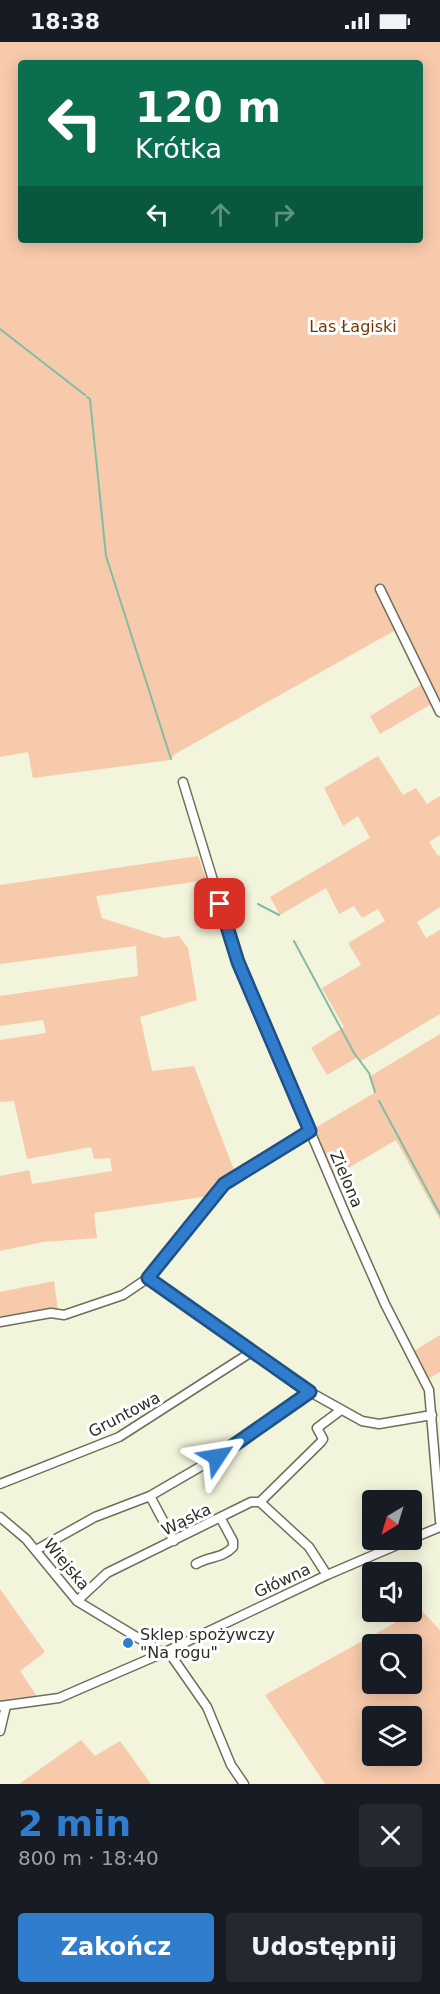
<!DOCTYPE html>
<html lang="pl">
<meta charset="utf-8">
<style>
:root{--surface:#171b24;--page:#242831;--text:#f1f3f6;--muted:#9ea1a6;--accent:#307dce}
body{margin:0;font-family:"DejaVu Sans",sans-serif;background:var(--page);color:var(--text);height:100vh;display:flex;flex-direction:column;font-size:22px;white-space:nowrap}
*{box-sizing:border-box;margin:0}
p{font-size:20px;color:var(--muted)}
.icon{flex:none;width:33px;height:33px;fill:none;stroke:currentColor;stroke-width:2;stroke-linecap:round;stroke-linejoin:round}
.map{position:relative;height:1742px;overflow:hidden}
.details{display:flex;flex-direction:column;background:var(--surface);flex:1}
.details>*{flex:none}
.top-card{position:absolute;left:18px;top:18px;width:405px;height:183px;border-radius:6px;box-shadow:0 3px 15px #0003;background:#0b6e4f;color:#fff;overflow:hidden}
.needle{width:39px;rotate:218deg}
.buttons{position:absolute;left:362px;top:1448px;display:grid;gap:12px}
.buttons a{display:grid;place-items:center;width:60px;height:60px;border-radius:6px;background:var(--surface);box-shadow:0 3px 15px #0003;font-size:30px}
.pin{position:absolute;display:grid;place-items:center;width:51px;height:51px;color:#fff;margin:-26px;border-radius:12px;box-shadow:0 3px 9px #0006}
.me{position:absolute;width:66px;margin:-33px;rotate:57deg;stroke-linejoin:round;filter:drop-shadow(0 0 4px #0008)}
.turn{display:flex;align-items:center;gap:21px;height:126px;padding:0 18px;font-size:27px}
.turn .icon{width:78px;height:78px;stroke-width:2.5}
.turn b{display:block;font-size:42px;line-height:51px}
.lanes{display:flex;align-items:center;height:57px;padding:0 18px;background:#0003;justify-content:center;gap:30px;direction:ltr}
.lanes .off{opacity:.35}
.round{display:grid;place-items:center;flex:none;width:63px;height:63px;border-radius:6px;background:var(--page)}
.headline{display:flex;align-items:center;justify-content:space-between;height:102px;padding:0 18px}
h1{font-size:36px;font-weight:600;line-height:45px;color:var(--accent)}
.cta{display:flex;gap:12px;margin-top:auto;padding:12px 18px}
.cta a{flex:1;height:69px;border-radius:6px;background:var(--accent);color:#fff;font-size:24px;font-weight:600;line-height:69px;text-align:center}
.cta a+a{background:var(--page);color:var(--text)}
.status{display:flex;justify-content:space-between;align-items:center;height:42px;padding:0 30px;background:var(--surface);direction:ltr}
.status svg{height:16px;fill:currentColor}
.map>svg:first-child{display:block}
.green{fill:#f8caac;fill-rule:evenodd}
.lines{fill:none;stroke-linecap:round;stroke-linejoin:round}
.stream{stroke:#80bda5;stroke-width:2}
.minor-casing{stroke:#6e6f5b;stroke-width:11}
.minor{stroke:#fff;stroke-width:8}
.route-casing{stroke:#1f5186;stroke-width:15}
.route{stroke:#307dce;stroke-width:10}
.poi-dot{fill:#307dce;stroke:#fff;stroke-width:2}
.labels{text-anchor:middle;stroke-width:6;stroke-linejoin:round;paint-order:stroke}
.park-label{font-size:16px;fill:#733800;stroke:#fff}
.street-label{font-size:16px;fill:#2c2d24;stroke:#fff}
.poi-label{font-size:16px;fill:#2c2d24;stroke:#fff;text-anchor:start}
</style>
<div class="status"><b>18:38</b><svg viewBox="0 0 49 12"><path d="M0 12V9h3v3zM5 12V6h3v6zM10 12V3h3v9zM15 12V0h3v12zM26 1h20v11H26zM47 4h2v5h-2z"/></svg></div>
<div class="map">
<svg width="440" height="1742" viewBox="0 0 440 1742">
<rect width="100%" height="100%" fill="#f2f4dc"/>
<path class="green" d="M 0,0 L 440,0 L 440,663 L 401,585 L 175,712 L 170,718 L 33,736 L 28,710 L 0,715 ZM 21,21 L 420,21 L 420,198 L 21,198 Z
M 422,642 L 433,661 L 380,692 L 370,674 Z
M 378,714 L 403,753 L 416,746 L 427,762 L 440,754 L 440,793 L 429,800 L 438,814 L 440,813 L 440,865 L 417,880 L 426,896 L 440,888 L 440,972 L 361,1019 L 358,1015 L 327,1033 L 311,1006 L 344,985 L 322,946 L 361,923 L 348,901 L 385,879 L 378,867 L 362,876 L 354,864 L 339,872 L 326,846 L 280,873 L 270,855 L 370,796 L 358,774 L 343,784 L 324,746 Z
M 198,814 L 207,838 L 96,854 L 102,876 L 164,896 L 179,894 L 188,906 L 197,958 L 140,975 L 152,1029 L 194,1024 L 236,1133 L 209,1154 L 94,1171 L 97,1196 L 43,1200 L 0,1209 L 0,1134 L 29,1128 L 32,1142 L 112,1129 L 110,1116 L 94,1117 L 91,1105 L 27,1117 L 14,1059 L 0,1060 L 0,998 L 46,991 L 43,978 L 0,984 L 0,954 L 138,934 L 136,904 L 0,922 L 0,843 Z
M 440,992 L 440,1178 L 396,1098 L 335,1134 L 313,1087 L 376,1050 L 369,1035 Z
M 54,1239 L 58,1268 L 0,1277 L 0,1250 Z
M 440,1293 L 440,1330 L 428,1337 L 414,1309 Z
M 0,1547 L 45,1610 L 20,1629 L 40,1659 L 0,1661 Z
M 420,1567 L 440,1588 L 440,1742 L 325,1742 L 265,1653 ZM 372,1602 L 411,1602 L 411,1641 L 372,1641 ZM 372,1674 L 411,1674 L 411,1713 L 372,1713 Z
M 81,1698 L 95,1714 L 120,1699 L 151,1742 L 19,1742 Z"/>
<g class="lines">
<path class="stream" d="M 0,287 L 85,353
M 87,355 L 90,357 L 106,514 L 171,717
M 258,862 L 279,873
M 294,899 L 354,1011 L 369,1031 L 375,1050
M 379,1059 L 440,1172"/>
<g class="minor-casing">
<path id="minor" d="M 380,547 L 440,670
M 183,740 L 238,920 L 347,1176 L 385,1262 L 429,1348 L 440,1479
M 148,1236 L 310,1350 L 362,1379 L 379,1382 L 432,1373
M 0,1280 L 51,1271 L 64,1273 L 123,1253 L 148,1236 L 224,1142 L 310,1089
M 0,1442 L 119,1395 L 253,1309
M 150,1454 L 174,1499
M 260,1460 L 309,1505 L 327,1533
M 0,1475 L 26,1497 L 77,1559 L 163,1611 L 327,1533 L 411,1497
M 411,1497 L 440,1485
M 36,1508 L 95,1475 L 150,1454 L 217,1415 L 310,1350
M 196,1522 C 209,1514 222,1517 233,1505 L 233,1499 L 221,1477
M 77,1559 L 107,1531 L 251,1460 L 260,1460 L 321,1400 L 323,1397 L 317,1386 L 341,1368
M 168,1609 L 207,1665 L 231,1723 L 244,1742
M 0,1664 L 59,1656 L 163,1611
M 0,1689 L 6,1664"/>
</g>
<use href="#minor" class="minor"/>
</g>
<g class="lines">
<g class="route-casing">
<path id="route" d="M 217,1415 L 310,1350 L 148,1236 L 224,1142 L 310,1089 L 238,920 L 220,862"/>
</g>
<use href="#route" class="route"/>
</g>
<circle class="poi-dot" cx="128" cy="1601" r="6"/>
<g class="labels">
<g class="park-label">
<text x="353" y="290">Las Łagiski</text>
</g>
<g class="street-label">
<text transform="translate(347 1137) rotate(67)" y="6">Zielona</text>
<text transform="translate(124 1372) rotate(-28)" y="6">Gruntowa</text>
<text transform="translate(186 1477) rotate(-26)" y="6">Wąska</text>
<text transform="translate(67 1522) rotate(50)" y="6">Wiejska</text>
<text transform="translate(282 1538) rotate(-25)" y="6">Główna</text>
</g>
<g class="poi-label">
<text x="140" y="1598">Sklep spożywczy<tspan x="140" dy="18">"Na rogu"</tspan></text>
</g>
</g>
</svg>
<div class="buttons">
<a><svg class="needle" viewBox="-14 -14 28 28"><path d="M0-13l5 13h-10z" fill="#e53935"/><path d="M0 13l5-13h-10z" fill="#9ea1a6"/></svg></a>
<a><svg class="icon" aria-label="sound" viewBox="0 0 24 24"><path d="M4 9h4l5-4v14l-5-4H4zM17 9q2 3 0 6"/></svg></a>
<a><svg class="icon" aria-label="search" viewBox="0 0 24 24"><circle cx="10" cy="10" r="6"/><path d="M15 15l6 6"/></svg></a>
<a><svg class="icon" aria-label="layers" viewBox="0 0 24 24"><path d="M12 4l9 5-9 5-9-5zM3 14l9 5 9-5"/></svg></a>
</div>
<div class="pin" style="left:220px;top:862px;background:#d93025"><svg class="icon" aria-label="arrive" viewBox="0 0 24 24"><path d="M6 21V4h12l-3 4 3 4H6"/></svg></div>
<svg class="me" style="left:217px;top:1415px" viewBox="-20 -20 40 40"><path d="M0-17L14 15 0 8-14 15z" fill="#307dce" stroke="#fff" stroke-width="4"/></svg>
<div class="top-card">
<div class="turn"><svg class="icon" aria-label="left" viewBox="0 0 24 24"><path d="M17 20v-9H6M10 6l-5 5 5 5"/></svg><div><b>120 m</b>Krótka</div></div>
<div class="lanes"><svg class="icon" aria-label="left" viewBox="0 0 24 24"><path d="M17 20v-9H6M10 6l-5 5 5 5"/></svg><svg class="icon off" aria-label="ahead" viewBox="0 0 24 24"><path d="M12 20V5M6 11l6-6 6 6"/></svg><svg class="icon off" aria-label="right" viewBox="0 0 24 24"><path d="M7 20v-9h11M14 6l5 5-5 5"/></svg></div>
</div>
</div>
<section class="details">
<div class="headline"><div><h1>2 min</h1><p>800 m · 18:40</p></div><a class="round"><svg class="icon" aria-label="close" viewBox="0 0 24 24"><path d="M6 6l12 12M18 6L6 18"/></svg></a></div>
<div class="cta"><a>Zakończ</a><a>Udostępnij</a></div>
</section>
